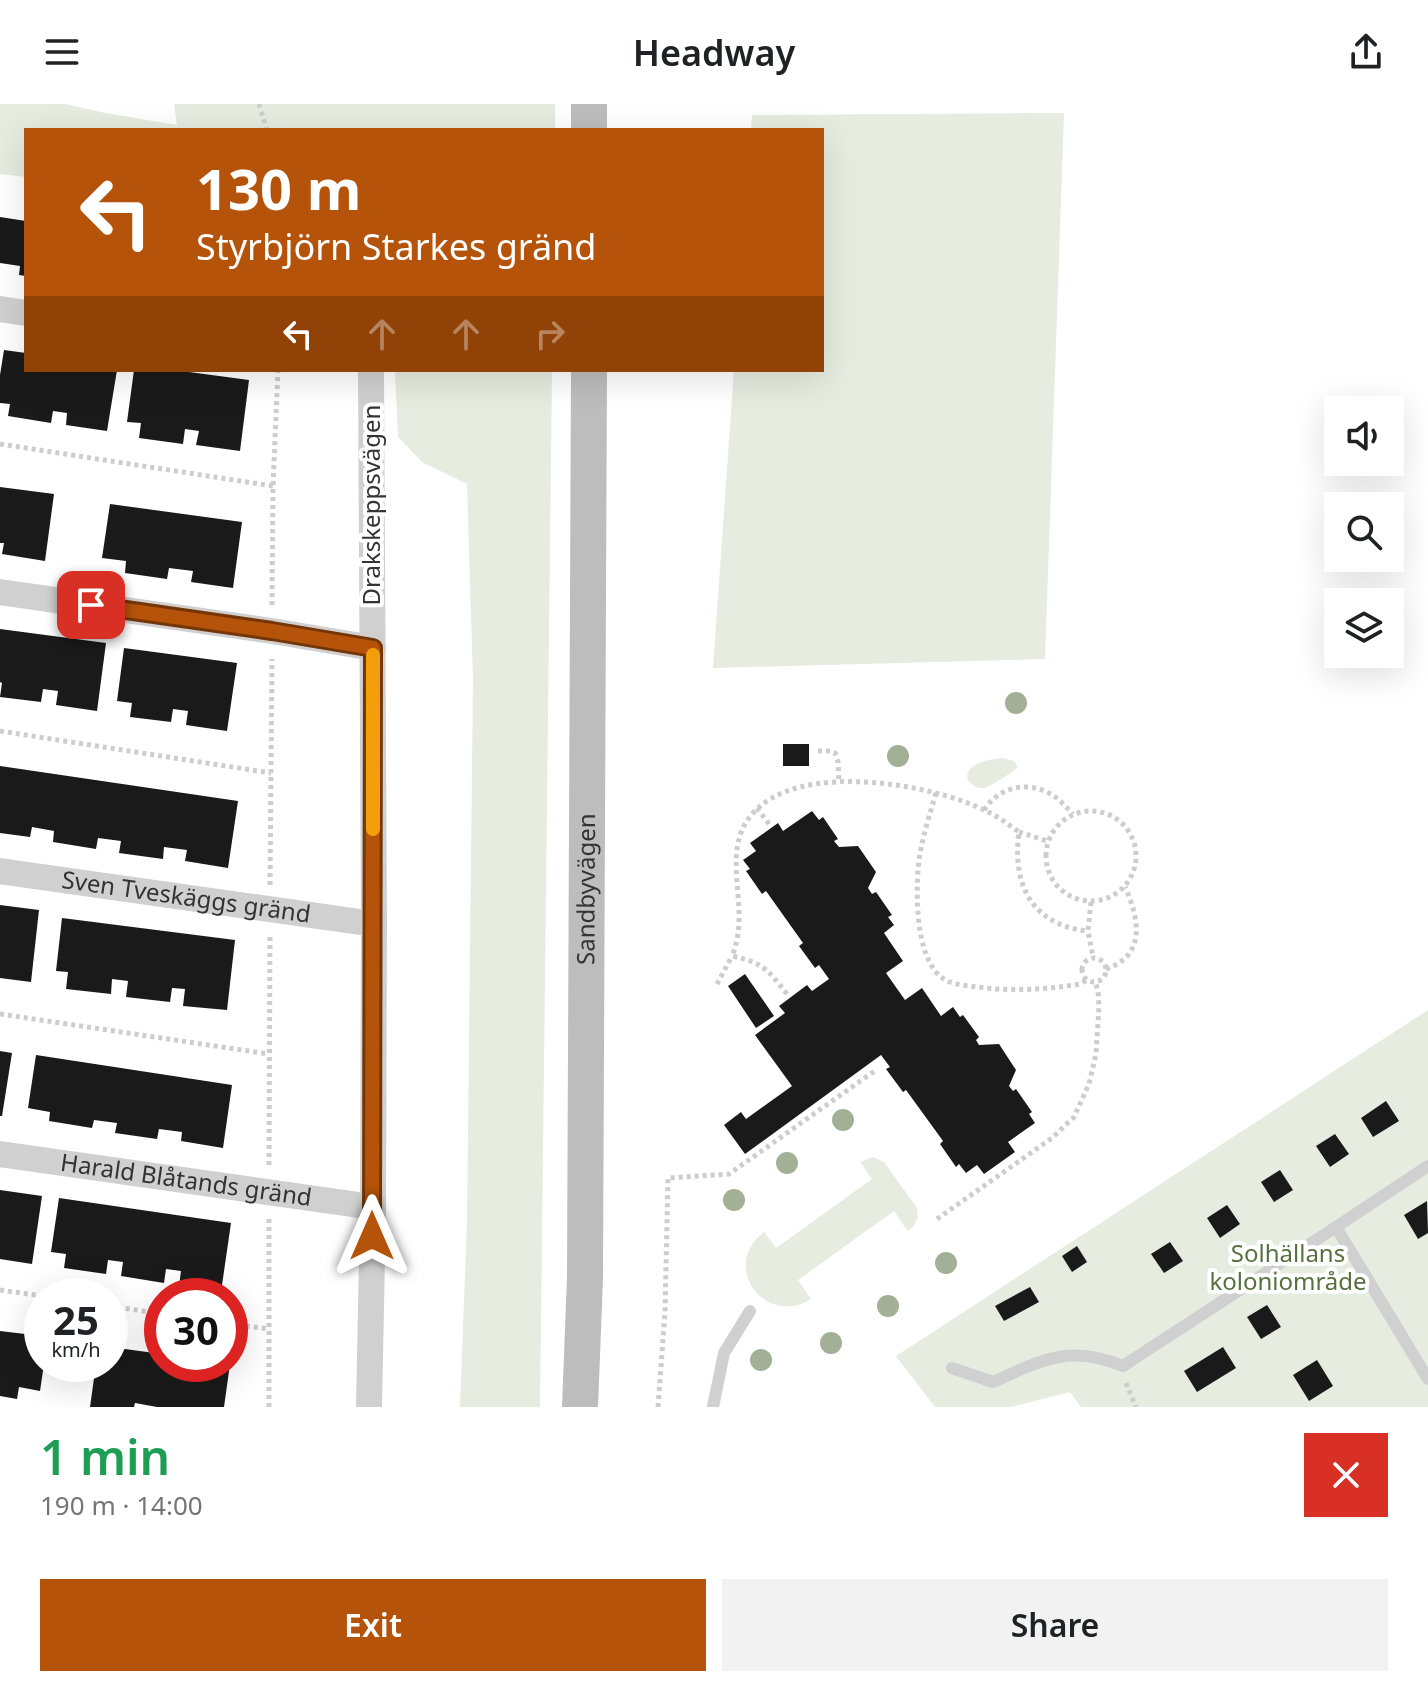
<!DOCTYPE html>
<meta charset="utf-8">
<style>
:root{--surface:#fff;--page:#f2f2f2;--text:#202124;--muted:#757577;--accent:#b45309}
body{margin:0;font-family:"Noto Sans",sans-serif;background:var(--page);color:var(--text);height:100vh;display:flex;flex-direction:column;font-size:30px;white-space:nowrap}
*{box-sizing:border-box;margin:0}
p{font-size:26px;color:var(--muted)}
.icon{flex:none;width:44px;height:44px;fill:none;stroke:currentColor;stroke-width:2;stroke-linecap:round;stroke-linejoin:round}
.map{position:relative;height:1303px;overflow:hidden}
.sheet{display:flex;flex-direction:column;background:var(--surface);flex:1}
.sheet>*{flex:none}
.top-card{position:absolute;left:24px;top:24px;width:800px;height:244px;border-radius:0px;box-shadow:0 8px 32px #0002;background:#b45309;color:#fff;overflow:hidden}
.controls{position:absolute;left:1324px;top:292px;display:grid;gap:16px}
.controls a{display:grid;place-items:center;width:80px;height:80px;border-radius:0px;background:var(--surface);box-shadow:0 8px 32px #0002;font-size:40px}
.speed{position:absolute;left:24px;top:1174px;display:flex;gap:16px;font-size:40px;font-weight:700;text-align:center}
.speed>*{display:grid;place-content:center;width:104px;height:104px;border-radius:50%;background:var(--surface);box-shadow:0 8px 32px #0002;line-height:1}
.speed small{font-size:20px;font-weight:400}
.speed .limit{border:12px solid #d22;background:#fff;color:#111}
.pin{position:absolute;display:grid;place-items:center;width:68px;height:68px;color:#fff;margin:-34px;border-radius:16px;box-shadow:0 4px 12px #0006}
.me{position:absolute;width:88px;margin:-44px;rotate:0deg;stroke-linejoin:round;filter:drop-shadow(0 0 6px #0008)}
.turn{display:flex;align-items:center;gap:28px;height:168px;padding:0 40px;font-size:36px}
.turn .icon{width:104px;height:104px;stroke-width:2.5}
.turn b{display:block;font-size:56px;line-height:68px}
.lanes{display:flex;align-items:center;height:76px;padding:0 40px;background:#0003;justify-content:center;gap:40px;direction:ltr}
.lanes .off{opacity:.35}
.round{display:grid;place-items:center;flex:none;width:84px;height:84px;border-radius:0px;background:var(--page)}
.headline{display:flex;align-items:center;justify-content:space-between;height:136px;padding:0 40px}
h1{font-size:48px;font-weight:600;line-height:60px;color:#1e9e55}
.action{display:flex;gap:16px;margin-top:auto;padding:16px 40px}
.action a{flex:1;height:92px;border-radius:0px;background:var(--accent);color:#fff;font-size:32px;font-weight:600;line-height:92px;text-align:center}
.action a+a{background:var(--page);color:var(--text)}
header{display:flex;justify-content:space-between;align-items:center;height:104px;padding:0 40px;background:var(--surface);font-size:36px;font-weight:600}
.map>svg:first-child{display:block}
.green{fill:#e6ecdf}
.building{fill:#1a1a1a}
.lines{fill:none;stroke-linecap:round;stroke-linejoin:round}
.path{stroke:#cdcdcd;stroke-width:5;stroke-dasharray:4 4;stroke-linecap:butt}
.service{stroke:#d0d0d0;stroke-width:12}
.minor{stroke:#d0d0d0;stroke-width:26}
.secondary{stroke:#bdbdbd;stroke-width:36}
.tree{fill:#a2b095}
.route-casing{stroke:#753606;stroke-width:20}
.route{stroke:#b45309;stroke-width:14}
.slow{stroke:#f59e0b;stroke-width:14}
.labels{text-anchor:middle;stroke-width:8;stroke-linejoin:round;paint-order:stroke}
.street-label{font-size:24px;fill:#333;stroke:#fff}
.park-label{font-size:24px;fill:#56703f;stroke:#fff}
</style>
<header><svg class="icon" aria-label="menu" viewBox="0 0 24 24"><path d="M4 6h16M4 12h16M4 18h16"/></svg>Headway<svg class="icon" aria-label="share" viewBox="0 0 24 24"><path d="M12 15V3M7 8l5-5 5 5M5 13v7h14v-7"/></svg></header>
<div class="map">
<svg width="1428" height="1303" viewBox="0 0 1428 1303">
<rect width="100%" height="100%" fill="#fff"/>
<path class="green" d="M 0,0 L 65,0 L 105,9 L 177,21 L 174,0 L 555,0 L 555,26 L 26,26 L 26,73 L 0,70 Z
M 1064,9 L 1045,555 L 713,564 L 734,266 L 822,266 L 822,26 L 751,26 L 752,11 Z
M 395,266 L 552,266 L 540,1303 L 460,1303 L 467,1118 L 473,575 L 467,380 L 422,358 L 398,333 Z
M 1002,654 L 1014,657 L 1018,663 C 1013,668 990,683 984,684 C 973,685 961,674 971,664 C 979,657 992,655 1002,654 Z
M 1428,906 L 1428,1303 L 1081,1303 L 1070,1288 L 1011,1303 L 935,1303 L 896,1252 Z
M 873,1053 L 884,1058 L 917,1104 L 918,1113 L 913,1123 L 908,1127 L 894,1107 L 798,1176 L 811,1195 C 764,1224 720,1161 764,1128 L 776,1144 L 872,1075 L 860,1058 Z"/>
<path class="building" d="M 0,113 L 26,117 L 26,172 L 19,171 L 20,162 L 0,159 Z
M 4,246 L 26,249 L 26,266 L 117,266 L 107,327 L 66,321 L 67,309 L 53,307 L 51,319 L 8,312 L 10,300 L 0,299 L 0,271 Z
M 134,266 L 174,266 L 249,276 L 240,347 L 196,341 L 199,327 L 185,325 L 183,340 L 139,334 L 141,319 L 127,318 Z
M 0,383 L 54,390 L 45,457 L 2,450 L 4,439 L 0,439 Z
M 110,400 L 242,418 L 233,484 L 191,478 L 193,467 L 169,464 L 167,475 L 125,469 L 126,457 L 102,454 Z
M 0,525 L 106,539 L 97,607 L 56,601 L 58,587 L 43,585 L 41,598 L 0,593 L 2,579 L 0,578 Z
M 124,544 L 237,559 L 227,627 L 186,621 L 188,607 L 173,605 L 171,618 L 130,613 L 132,599 L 117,597 Z
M 783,640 L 809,640 L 809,662 L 783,662 Z
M 0,662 L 238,697 L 228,764 L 185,757 L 187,746 L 164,743 L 163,755 L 119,749 L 121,737 L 98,734 L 96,745 L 53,738 L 54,727 L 32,723 L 30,733 L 0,729 Z
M 812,707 L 819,716 L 823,713 L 838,735 L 834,737 L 839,743 L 858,742 L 876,768 L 868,784 L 872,790 L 876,788 L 892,811 L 888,813 L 894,821 L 884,829 L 903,857 L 886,869 L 905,896 L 922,884 L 941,912 L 953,903 L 960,913 L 963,911 L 979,933 L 976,936 L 979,941 L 999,940 L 1016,966 L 1009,982 L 1013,987 L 1016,985 L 1032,1008 L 1029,1010 L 1035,1019 L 1008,1038 L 1015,1048 L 984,1070 L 977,1061 L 966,1069 L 959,1060 L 956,1063 L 940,1040 L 943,1037 L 906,986 L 903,988 L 886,965 L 890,963 L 881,951 L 745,1050 L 724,1021 L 741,1008 L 746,1015 L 792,982 L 755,931 L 785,909 L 779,902 L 807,881 L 812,887 L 829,875 L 819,861 L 815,864 L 799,842 L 803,839 L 766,787 L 762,790 L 746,767 L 750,765 L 743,756 L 756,747 L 750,739 L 778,719 L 783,727 Z
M 0,801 L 39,806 L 31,878 L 0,874 Z
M 62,814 L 235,836 L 227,906 L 183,902 L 185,885 L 172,884 L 170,898 L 126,893 L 128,877 L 112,875 L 111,890 L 66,885 L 68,868 L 56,867 Z
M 745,870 L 774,912 L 756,924 L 728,882 Z
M 0,947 L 12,949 L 2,1012 L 0,1012 Z
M 36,951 L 232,981 L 223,1044 L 181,1037 L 182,1028 L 159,1025 L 157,1035 L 115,1029 L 117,1019 L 94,1016 L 92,1024 L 49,1017 L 50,1008 L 28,1004 Z
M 1386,997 L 1399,1017 L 1373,1033 L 1361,1014 Z
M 1335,1030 L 1349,1050 L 1330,1063 L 1316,1042 Z
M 1280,1066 L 1293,1086 L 1274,1098 L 1261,1078 Z
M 0,1086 L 42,1092 L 32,1160 L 0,1155 Z
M 59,1094 L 231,1119 L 221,1188 L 179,1182 L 181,1167 L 166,1165 L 164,1179 L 121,1172 L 123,1158 L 108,1156 L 106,1170 L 64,1164 L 66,1150 L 51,1148 Z
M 1427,1097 L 1428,1129 L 1418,1135 L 1404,1111 Z
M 1227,1101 L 1240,1120 L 1220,1134 L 1207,1114 Z
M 1170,1138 L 1183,1157 L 1164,1169 L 1151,1150 Z
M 1077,1142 L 1087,1158 L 1072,1168 L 1062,1152 Z
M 1030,1183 L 1039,1198 L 1004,1217 L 995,1202 Z
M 1267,1201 L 1281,1223 L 1261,1235 L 1247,1213 Z
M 0,1227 L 42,1232 L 42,1260 L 44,1260 L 40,1287 L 19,1283 L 17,1295 L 0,1292 Z
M 110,1243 L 162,1250 L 162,1260 L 230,1260 L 224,1303 L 157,1303 L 135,1299 L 134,1303 L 90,1303 L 96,1260 L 110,1260 Z
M 1223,1243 L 1236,1264 L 1197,1288 L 1184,1267 Z
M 1317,1256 L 1333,1282 L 1309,1297 L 1293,1271 Z"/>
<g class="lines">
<path class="path" d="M 259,0 L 267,26
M 0,340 L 273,382
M 272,501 L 273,382 L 278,266
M 0,627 L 271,669
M 818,647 L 828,647 L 835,649 L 838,658 L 839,677
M 936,689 C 930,709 924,729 920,749 C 915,781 914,851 941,873 C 948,879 960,881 970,882 C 1007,888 1043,886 1080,880 L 1087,876
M 757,704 L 769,720
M 984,706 C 999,682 1030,676 1054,692 C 1061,697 1067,704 1073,710
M1046 752a45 45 0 1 1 90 0a45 45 0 1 1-90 0Z
M 1019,728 L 1047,737
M 270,781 L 272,555
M 1091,798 L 1088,827 L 1093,853
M1082 866a12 12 0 1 1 24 0a12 12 0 1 1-24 0Z
M 1106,865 C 1147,851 1139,814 1125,783
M 717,880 L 732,852
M 787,890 C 767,865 764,859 732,852 C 750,809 726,765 742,726 C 775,651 931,678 988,708 C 999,713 1009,721 1019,728 C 1012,780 1031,821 1088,827
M 0,910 L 269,950
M 269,1061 L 270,831
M 269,1115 L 269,1303
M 937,1115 L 1052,1034 L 1074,1013 L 1089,980 L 1096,950 L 1099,903 L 1098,886 L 1095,878
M 0,1186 L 42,1192
M 110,1202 L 162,1210
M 230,1220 L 270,1225
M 1126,1279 L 1136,1303
M 658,1303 L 665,1208 L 668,1074 L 729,1070 L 876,966"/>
<path class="service" d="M 1336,1123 L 1428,1062
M 952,1264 L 993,1278 C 1042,1256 1069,1240 1123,1262 L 1336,1123 L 1428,1275
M 713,1303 L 724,1249 L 750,1207"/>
<g class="minor">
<path d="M 0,205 L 26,209"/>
<path d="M 0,488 L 272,527 L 373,544"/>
<path id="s1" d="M 0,767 L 374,820"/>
<path id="s2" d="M 0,1050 L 373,1103"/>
<path d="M 369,1303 L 373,1103 L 374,820 L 371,266"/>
</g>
<g class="secondary">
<path d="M 589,26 L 589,0"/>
<path id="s3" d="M 580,1303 L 585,1174 L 589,266"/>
</g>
</g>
<g class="tree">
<circle cx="1016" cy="599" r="11"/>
<circle cx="898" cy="652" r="11"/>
<circle cx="843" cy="1016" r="11"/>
<circle cx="787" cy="1059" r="11"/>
<circle cx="734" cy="1096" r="11"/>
<circle cx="946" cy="1159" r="11"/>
<circle cx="888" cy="1202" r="11"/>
<circle cx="831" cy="1239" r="11"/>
<circle cx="761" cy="1256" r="11"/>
</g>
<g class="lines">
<g class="route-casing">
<path id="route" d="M 91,501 L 272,527 L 373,544 L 372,1132"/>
</g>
<use href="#route" class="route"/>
<path class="slow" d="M 373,551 L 373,725"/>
</g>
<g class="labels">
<g class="street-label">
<text transform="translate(372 401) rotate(-90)" y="8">Drakskeppsvägen</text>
<text dy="8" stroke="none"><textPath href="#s3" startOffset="518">Sandbyvägen</textPath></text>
<text dy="8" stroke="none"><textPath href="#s1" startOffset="188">Sven Tveskäggs gränd</textPath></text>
<text dy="8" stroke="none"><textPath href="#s2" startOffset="188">Harald Blåtands gränd</textPath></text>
</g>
<g class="park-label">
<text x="1288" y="1158">Solhällans<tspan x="1288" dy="28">koloniområde</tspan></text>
</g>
</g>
</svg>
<div class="controls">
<a><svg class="icon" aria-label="sound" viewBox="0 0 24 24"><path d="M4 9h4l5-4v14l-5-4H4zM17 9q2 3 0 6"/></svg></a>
<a><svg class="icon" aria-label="search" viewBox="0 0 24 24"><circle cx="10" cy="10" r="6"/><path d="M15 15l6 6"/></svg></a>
<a><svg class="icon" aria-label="layers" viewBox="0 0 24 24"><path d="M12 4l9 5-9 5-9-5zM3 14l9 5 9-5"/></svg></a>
</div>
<div class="speed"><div>25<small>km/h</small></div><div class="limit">30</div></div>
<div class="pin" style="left:91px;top:501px;background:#d93025"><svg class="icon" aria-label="arrive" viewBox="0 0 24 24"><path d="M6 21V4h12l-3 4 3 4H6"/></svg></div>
<svg class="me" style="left:372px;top:1132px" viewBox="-20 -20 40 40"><path d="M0-17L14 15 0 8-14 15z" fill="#b45309" stroke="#fff" stroke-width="4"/></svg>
<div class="top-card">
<div class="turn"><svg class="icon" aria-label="left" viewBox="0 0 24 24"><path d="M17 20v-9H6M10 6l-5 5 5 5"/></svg><div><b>130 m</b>Styrbjörn Starkes gränd</div></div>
<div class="lanes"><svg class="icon" aria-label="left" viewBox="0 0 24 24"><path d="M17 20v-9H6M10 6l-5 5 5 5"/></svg><svg class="icon off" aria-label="ahead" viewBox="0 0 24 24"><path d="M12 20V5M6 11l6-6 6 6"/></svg><svg class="icon off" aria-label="ahead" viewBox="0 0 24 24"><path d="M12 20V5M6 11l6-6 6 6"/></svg><svg class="icon off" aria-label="right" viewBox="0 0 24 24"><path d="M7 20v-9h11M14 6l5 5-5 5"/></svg></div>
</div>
</div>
<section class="sheet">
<div class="headline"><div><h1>1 min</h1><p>190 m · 14:00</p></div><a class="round" style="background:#d93025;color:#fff"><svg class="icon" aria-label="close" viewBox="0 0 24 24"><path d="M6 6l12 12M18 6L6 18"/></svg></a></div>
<div class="action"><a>Exit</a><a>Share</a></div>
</section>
